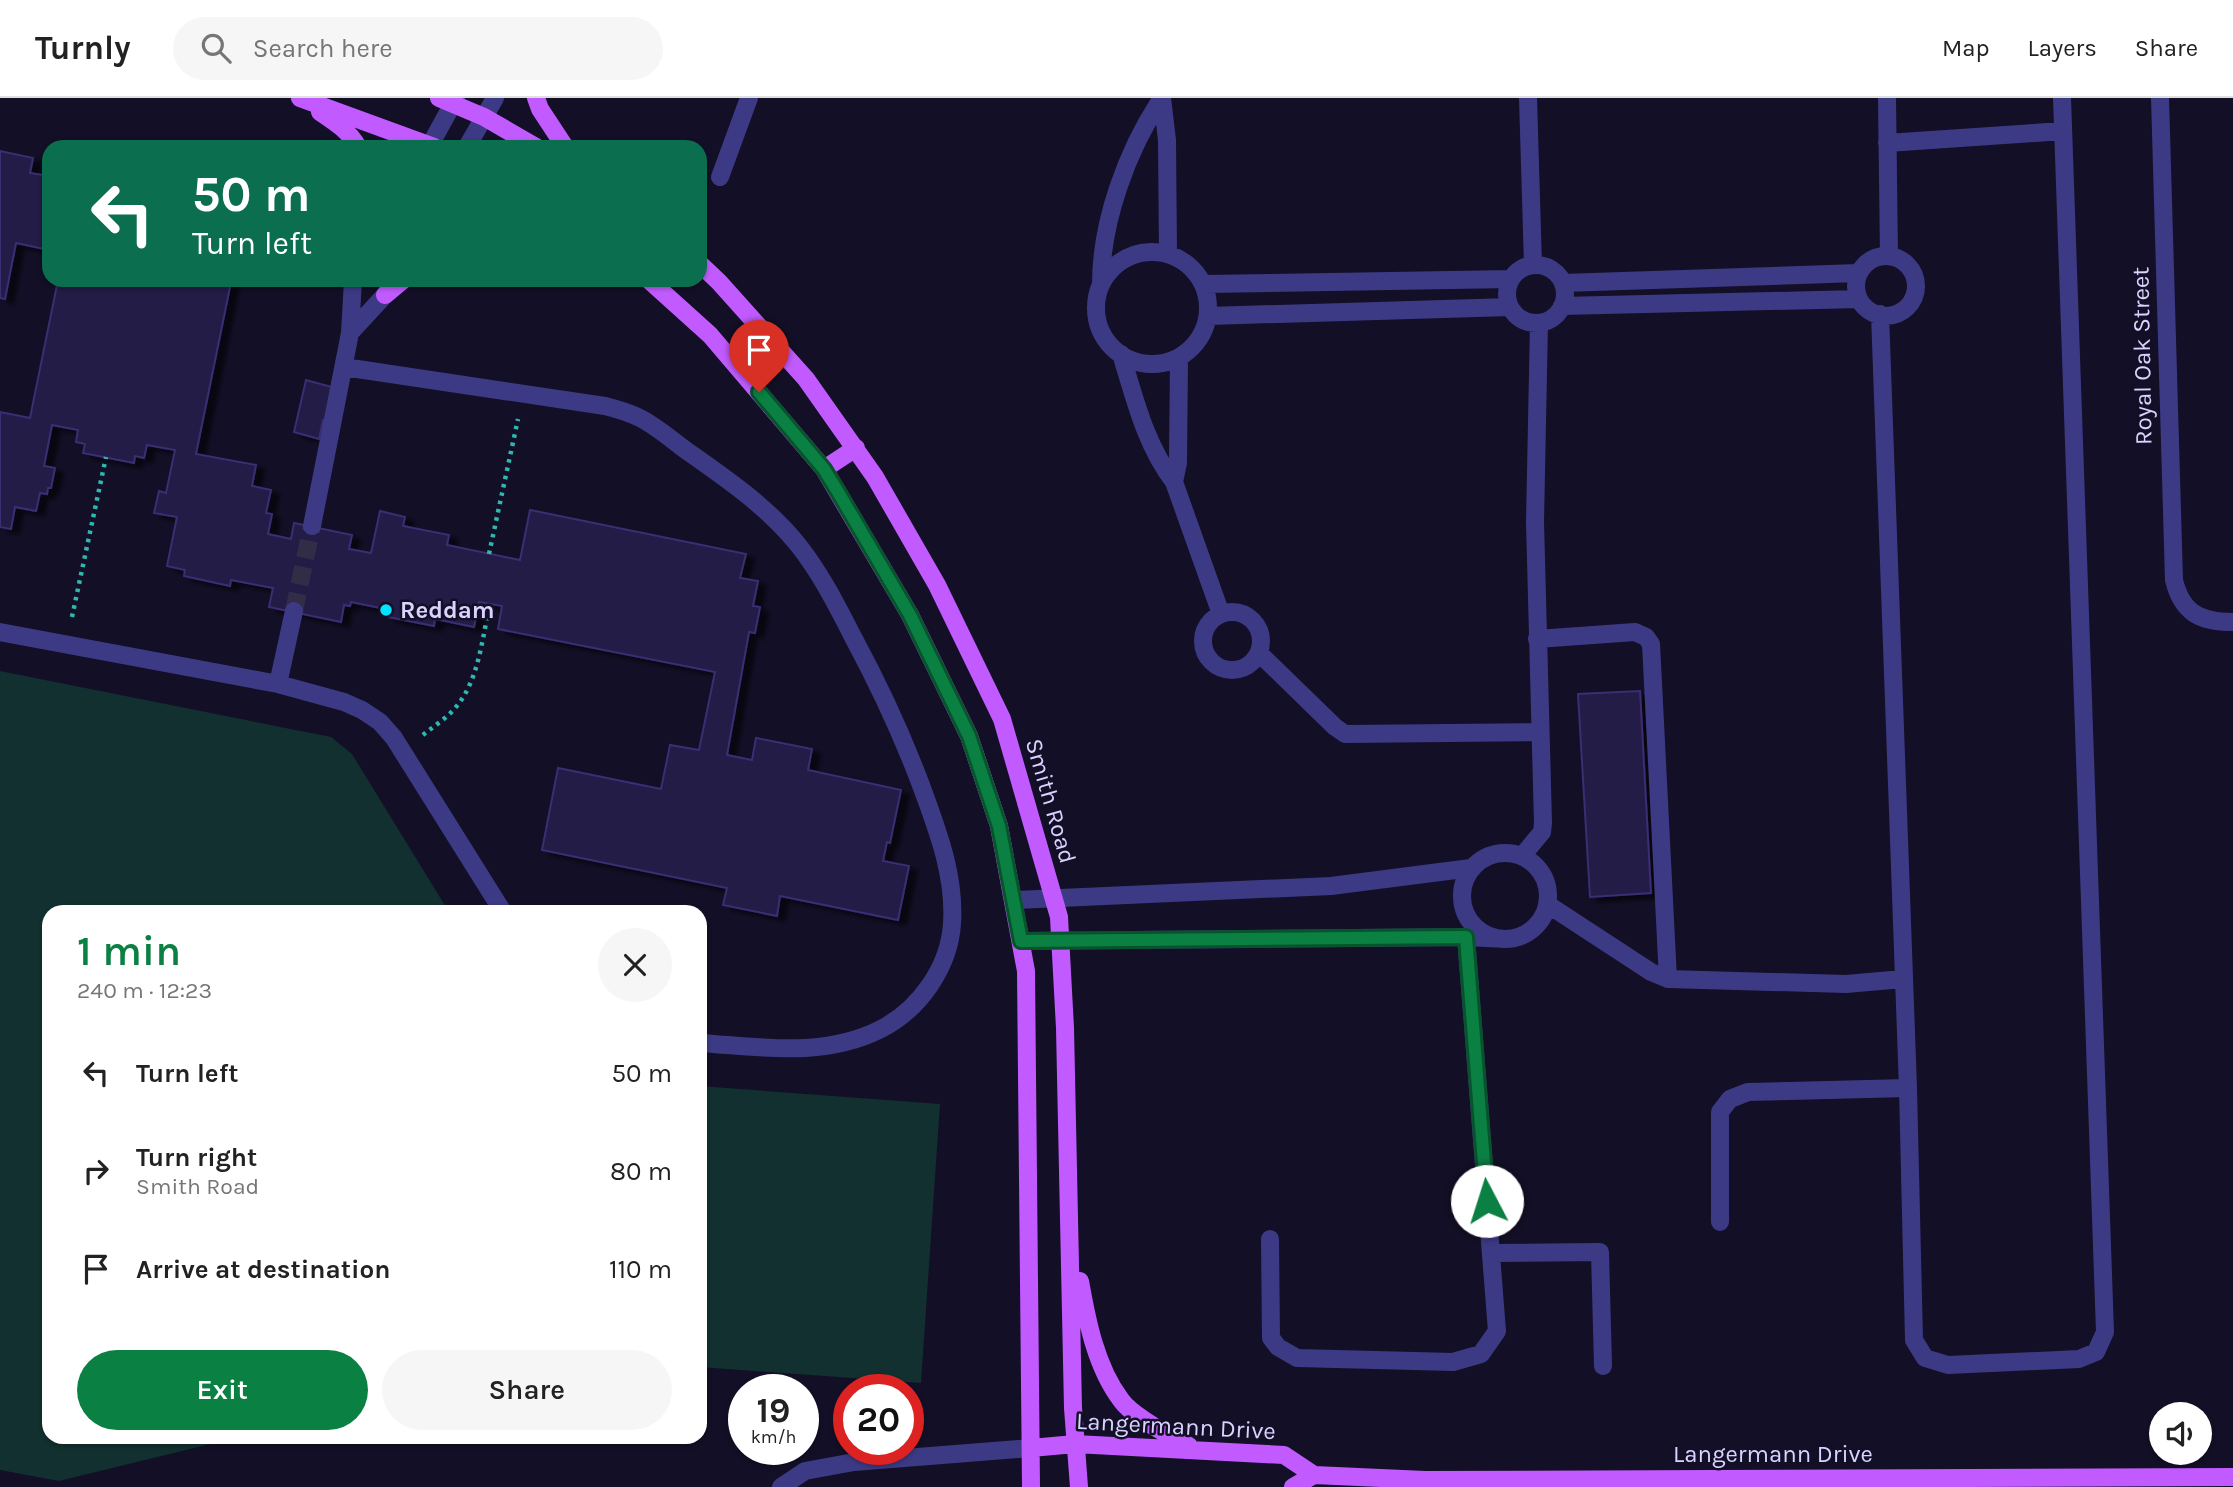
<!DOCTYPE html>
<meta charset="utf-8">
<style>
:root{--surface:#fff;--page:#f6f6f6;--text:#222;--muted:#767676;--line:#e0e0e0;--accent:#0b8043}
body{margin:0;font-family:Karla,sans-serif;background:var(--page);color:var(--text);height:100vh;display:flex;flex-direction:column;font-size:26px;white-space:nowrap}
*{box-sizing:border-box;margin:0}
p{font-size:23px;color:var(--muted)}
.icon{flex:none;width:38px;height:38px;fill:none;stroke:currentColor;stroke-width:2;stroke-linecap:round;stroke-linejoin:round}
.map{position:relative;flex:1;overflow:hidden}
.details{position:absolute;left:42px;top:807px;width:665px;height:539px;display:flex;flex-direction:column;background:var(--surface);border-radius:21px;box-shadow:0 2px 5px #0004}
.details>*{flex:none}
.hud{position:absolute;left:42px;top:42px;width:665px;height:147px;border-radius:21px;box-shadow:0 2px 5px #0004;background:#0b6e4f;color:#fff;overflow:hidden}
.buttons{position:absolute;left:2149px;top:1304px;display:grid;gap:14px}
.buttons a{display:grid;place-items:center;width:63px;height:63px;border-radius:50%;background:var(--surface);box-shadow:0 2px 5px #0004;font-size:35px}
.speed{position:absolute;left:728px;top:1276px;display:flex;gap:14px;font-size:35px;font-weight:700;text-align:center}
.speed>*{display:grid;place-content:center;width:91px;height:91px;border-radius:50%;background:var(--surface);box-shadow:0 2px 5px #0004;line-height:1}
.speed small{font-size:18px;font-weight:400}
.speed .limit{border:10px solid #d22;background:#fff;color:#111}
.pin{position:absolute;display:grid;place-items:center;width:60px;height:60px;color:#fff;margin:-72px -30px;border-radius:50% 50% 50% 0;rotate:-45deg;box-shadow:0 0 7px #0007}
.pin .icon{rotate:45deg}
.me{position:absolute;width:77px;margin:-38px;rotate:355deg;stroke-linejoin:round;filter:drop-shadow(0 0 5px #0008)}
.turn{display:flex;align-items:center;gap:24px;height:147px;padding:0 35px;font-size:32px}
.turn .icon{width:91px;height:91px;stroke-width:2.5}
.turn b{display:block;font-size:49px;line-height:60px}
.round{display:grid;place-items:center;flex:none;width:74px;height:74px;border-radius:37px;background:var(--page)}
.headline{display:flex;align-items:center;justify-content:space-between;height:119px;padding:0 35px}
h1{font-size:42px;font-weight:600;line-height:52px;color:var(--accent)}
.button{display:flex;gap:14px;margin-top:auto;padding:14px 35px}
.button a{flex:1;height:80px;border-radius:42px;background:var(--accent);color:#fff;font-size:28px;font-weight:600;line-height:80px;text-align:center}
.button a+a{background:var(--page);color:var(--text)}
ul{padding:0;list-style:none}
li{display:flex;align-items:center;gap:21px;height:98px;padding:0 35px}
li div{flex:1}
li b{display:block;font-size:26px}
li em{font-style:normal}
header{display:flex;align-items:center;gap:42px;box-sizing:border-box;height:98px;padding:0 35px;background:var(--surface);border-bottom:2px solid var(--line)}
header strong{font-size:33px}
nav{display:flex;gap:38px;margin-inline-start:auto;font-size:24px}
.search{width:490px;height:63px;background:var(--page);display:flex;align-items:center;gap:18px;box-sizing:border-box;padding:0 24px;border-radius:38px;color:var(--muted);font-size:26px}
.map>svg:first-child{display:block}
.green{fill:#12302f}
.building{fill:#241b47;stroke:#3b2d73;stroke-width:2;filter:url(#shadow)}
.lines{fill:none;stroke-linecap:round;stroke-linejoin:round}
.minor-tunnel{stroke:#312d47;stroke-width:18;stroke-dasharray:18 9;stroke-linecap:butt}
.path{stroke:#2fb8b0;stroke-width:4.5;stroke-dasharray:3.5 5;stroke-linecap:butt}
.minor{stroke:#3d3a85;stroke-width:18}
.major{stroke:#c25bff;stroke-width:18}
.route-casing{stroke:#07532c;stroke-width:18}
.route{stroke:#0b8043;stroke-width:12}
.poi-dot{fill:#00e5ff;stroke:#130f26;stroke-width:2.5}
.labels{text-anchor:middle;stroke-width:5;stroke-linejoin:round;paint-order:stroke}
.street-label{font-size:24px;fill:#d9d4ff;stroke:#130f26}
.poi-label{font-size:24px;font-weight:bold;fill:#d9d4ff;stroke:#130f26;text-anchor:start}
</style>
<header>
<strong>Turnly</strong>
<div class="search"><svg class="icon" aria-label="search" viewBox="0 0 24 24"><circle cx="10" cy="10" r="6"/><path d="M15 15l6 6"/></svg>Search here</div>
<nav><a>Map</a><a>Layers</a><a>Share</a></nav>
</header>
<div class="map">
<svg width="2233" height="1389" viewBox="0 0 2233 1389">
<defs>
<filter id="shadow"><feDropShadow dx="8" dy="4.5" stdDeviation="2" flood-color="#0009"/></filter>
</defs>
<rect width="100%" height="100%" fill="#130f26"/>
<path class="green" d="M 0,573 L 331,639 L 352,656 L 449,814 L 49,814 L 49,1339 L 239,1339 L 59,1383 L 0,1372 Z
M 700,988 L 940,1006 L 921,1285 L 700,1269 Z"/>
<path class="building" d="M 0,53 L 33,60 L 30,75 L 49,78 L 49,152 L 16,145 L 5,201 L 0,200 Z
M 58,182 L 231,184 L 196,356 L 256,367 L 252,388 L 271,392 L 266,415 L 272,416 L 268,436 L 291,441 L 294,425 L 352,437 L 349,451 L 371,455 L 380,413 L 405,419 L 403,428 L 449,437 L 447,447 L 520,462 L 530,412 L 746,456 L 740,480 L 758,483 L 753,508 L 760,509 L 755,535 L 749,534 L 727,657 L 752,662 L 756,640 L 812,651 L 808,672 L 901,692 L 890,745 L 887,744 L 883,763 L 909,768 L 898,822 L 780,798 L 777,818 L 723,807 L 727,790 L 542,752 L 558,670 L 661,691 L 670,647 L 699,652 L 715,574 L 498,531 L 502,508 L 479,504 L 474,529 L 435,521 L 434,528 L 388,519 L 390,512 L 351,504 L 350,508 L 344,507 L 341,524 L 269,509 L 273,490 L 231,482 L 230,488 L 184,478 L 185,472 L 167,468 L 177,419 L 154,415 L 159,393 L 166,395 L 175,352 L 147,347 L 144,360 L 135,358 L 134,365 L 83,355 L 85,346 L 76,344 L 78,332 L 52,327 L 44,368 L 55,370 L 51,390 L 48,390 L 47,396 L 40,395 L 36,413 L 15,409 L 11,431 L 0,429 L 0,314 L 30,320 Z
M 306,282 L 335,290 L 327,323 L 323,322 L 319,341 L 294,334 Z
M 1640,593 L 1651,795 L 1590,799 L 1578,596 Z"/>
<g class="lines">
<path class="minor-tunnel" d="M 294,513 L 312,428"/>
<path class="path" d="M 489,456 L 518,321
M 72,519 L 106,359
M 423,637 C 434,628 447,620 456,609 C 479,582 482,540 490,506"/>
<path class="minor" d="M 1162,0 L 1167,42 L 1168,156
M 1528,0 L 1533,167
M 1887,0 L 1889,158
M 2160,0 L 2174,482 C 2182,515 2200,524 2233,524
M 1887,45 L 2063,33
M 429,49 L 456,0
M 467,49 L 495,0
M 720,79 L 749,0
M1096 210a56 56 0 1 1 112 0a56 56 0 1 1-112 0Z
M1856 188a30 30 0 1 1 60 0a30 30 0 1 1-60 0Z
M1507 196a29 29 0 1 1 58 0a29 29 0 1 1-58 0Z
M 1563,185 L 1858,175
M 1101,186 C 1101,124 1127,52 1162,0
M 1203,186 L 1511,181
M 1562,208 L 1859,201
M 1880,216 L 1908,990 L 1914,1242 L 1925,1260 L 1948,1267 L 2079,1261 L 2096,1254 L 2105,1234 L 2062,0
M 1208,218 L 1510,209
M 350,235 L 385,197 L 393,184
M 1121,256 C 1135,301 1145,346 1174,384 L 1221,516
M 344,269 L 605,308 C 617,311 628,314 640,320 C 656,328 672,342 687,353 C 727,381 769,410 799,448 C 821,476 837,508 853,539 C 881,591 905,643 925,698 C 940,739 955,781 952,826 C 949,869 920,911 881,931 C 824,960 761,949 700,945
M 1174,384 L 1178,365 L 1179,260
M 312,428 L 350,235 L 353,182
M1203 543a29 29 0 1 1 58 0a29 29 0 1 1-58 0Z
M 0,534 L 278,586 L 344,604 L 362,612 L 380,624 L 394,640 L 503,814
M 1537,541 L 1635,534 L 1646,539 L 1651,546 L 1668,881
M 1259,555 L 1335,629 L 1345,636 L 1540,634
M 278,586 L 294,513
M1462 798a43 43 0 1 1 86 0a43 43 0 1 1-86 0Z
M 1522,758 L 1542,734 L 1543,725 L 1535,424 L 1539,225
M 1014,802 L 1331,788 L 1471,770
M 1547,806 L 1651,874 L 1668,881 L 1846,886 L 1903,881
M 1021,843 L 1466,839 L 1507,841
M 1720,1124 L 1720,1014 L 1730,1001 L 1748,994 L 1908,990
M 1270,1141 L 1271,1240 L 1278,1249 L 1297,1260 L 1453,1264 L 1481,1256 L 1497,1233 L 1466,839
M 1491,1155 L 1600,1154 L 1603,1268
M 781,1389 L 805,1373 L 854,1364 L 1031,1350"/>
<path class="major" d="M 300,0 L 434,49
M 439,0 L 484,19 L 536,49
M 536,0 L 540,11 L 565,49
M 320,14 C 335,24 349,33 358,49
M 700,166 L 719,184 L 806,281 L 875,379 L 937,487 L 1002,621 L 1059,819 L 1065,930 L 1073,1310 L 1079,1389
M 649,182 L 710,237 L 824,371 L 910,517 L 969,638 L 999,728 L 1026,873 L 1031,1389
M 385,197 L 403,182
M 824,371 L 856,350
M 1080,1183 C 1087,1223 1096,1269 1121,1302 C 1133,1319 1170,1338 1189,1348
M 1031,1350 L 1075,1346 L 1284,1357 L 1314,1377 L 1425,1382 L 2233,1379
M 1293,1389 L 1314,1377"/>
</g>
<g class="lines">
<g class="route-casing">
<path id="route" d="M 759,294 L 824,371 L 838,394 L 910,517 L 969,638 L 999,728 L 1021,843 L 1466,839 L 1487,1103"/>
</g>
<use href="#route" class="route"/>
</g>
<circle class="poi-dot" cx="386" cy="512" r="7"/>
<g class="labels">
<g class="street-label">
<text transform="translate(2142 258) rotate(-91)" y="8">Royal Oak Street</text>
<text transform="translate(1051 703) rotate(74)" y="8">Smith Road</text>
<text transform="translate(1176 1328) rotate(3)" y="8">Langermann Drive</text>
<text x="1773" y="1364">Langermann Drive</text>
</g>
<g class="poi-label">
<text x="400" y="520">Reddam</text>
</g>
</g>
</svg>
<div class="buttons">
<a><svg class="icon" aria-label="sound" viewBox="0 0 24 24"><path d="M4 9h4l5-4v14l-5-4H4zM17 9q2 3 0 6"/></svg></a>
</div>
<div class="speed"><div>19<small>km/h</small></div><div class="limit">20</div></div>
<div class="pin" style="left:759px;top:294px;background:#d93025"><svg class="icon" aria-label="arrive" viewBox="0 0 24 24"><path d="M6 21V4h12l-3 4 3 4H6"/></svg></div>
<svg class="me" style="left:1487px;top:1103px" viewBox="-20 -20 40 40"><circle r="19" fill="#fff"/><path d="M0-13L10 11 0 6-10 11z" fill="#0b8043"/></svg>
<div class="hud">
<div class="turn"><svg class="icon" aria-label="left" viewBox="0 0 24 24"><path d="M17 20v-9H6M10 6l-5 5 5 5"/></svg><div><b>50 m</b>Turn left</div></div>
</div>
<section class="details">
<div class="headline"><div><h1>1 min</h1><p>240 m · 12:23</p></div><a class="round"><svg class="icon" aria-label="close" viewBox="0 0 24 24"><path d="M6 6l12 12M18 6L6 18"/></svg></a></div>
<ul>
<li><svg class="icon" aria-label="left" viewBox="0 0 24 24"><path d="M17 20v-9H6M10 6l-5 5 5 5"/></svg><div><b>Turn left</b></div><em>50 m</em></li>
<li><svg class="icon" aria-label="right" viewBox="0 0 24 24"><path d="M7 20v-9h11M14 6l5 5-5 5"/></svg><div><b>Turn right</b><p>Smith Road</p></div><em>80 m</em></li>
<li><svg class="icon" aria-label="arrive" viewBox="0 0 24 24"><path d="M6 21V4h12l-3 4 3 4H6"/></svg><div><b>Arrive at destination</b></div><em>110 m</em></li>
</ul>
<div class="button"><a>Exit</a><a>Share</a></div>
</section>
</div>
